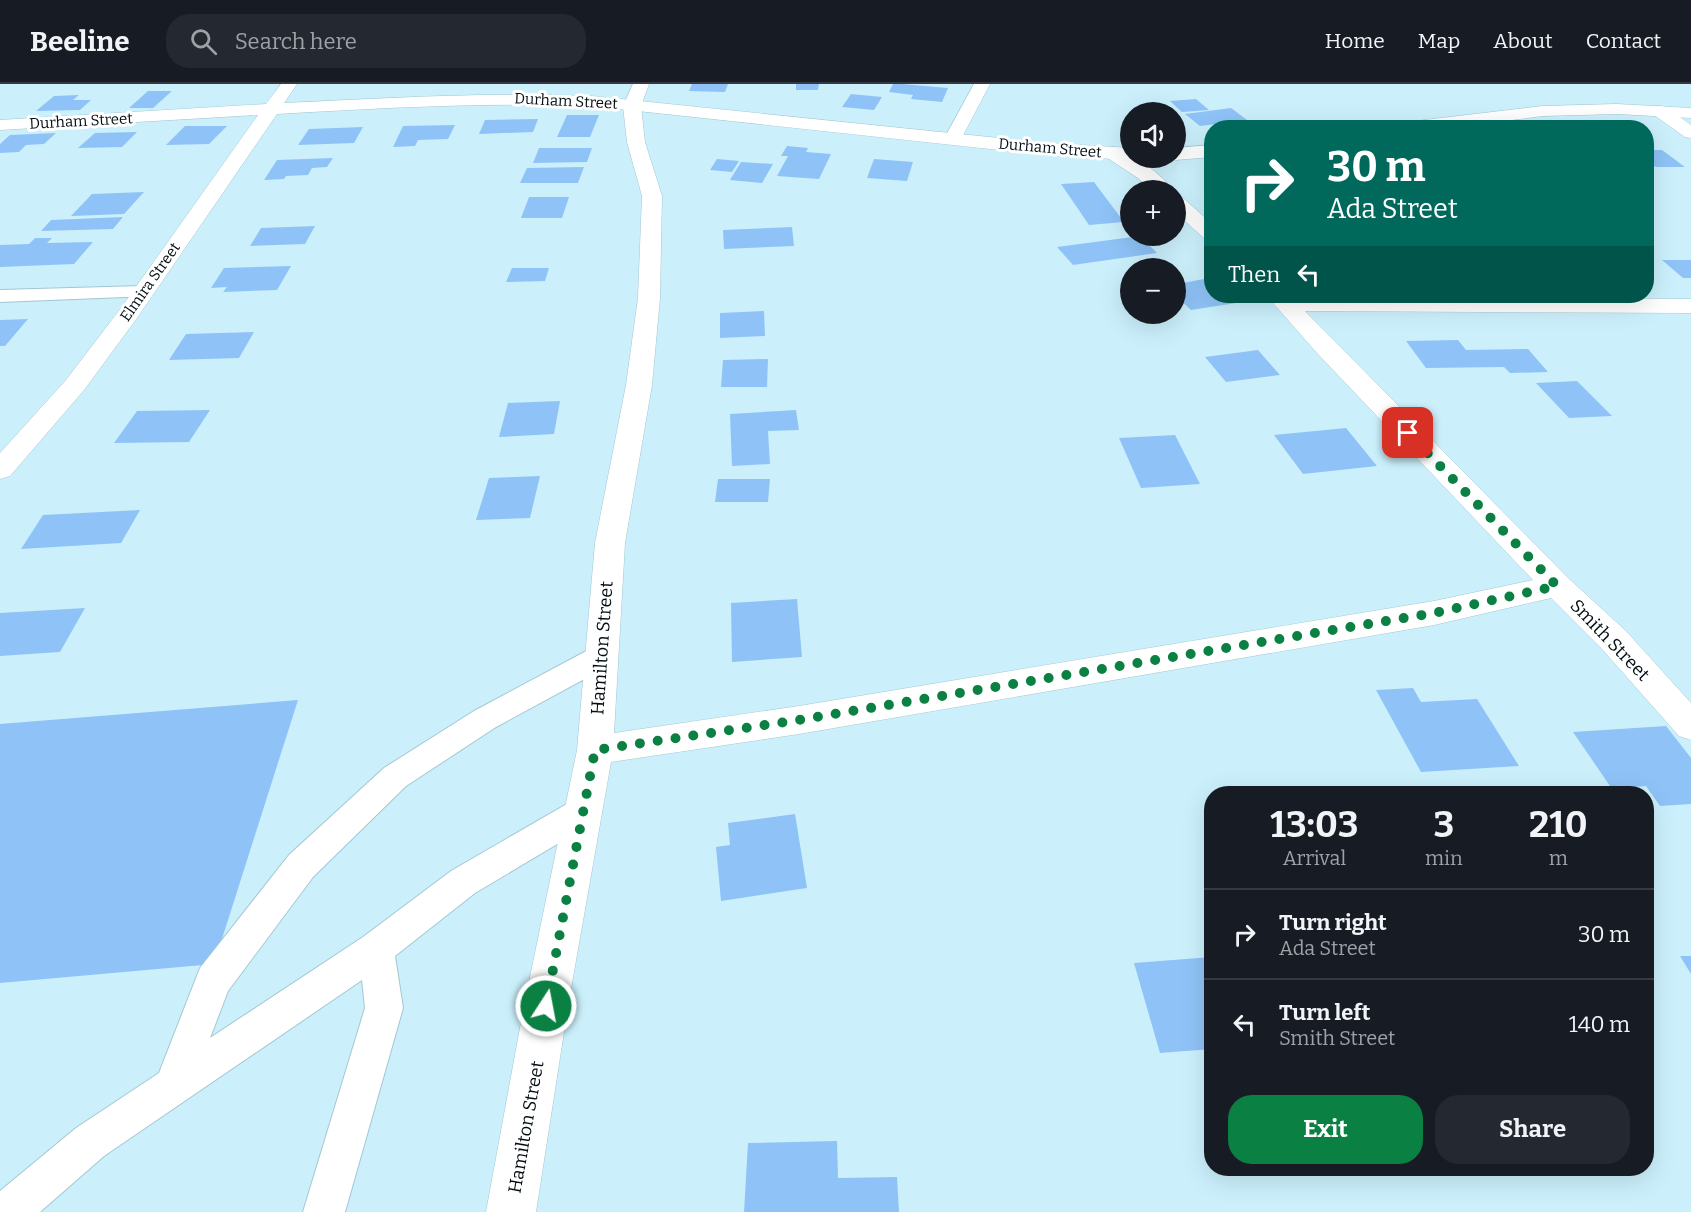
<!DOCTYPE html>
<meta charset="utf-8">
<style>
:root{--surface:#171b24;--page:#242831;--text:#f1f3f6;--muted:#9ea1a6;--line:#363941;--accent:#0b8043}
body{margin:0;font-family:Bitter,serif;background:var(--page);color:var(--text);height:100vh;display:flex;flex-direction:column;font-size:22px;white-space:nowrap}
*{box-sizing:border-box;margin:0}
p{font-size:20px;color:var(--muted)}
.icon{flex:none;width:33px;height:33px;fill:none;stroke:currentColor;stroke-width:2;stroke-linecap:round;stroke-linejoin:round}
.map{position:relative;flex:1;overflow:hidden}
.side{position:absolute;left:1204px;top:702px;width:450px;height:390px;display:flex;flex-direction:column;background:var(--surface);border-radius:24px;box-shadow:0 6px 24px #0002}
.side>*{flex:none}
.hud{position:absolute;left:1204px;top:36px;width:450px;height:183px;border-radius:24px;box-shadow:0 6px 24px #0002;background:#00695c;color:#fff;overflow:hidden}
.fabs{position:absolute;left:1120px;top:18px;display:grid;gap:12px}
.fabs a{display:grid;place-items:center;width:66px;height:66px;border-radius:50%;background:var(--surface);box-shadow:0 6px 24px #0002;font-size:30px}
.pin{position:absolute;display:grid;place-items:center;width:51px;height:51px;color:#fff;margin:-26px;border-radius:12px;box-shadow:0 3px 9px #0006}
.me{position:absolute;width:66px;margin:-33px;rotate:11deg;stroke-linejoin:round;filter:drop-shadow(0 0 4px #0008)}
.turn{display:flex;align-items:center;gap:21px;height:126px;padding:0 24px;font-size:27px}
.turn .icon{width:78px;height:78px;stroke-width:2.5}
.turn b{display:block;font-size:42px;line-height:51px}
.then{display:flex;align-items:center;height:57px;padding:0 24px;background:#0003;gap:12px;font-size:22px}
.eta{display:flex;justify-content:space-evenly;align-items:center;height:102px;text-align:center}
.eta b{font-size:36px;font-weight:700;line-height:42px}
.action{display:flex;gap:12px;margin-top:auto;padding:12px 24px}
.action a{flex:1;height:69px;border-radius:24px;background:var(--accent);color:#fff;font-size:24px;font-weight:700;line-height:69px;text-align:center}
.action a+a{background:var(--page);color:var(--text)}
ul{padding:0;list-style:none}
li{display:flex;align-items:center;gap:18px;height:90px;padding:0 24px;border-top:2px solid var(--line)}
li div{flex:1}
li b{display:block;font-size:22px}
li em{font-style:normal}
header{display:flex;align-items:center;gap:36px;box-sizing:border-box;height:84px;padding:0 30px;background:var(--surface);border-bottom:2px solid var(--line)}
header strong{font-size:28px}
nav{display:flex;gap:33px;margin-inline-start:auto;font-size:21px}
.search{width:420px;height:54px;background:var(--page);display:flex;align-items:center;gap:15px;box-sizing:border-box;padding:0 21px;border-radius:24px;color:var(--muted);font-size:22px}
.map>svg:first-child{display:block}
.building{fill:#8fc3f7}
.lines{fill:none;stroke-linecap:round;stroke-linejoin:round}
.lane-casing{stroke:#a3c7d2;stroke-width:2}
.street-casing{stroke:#a3c7d2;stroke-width:1}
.secondary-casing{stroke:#a3c7d2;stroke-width:1}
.lane{fill:#fff;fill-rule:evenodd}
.street{fill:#fff;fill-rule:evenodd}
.secondary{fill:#fff;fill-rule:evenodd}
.route{stroke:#0b8043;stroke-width:10;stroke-dasharray:0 18}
.labels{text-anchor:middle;stroke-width:6;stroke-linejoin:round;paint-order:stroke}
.far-street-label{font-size:15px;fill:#030e12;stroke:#fff}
.street-label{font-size:18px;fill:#030e12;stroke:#fff}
</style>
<header>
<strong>Beeline</strong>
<div class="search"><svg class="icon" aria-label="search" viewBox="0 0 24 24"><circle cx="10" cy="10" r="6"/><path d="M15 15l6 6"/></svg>Search here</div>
<nav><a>Home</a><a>Map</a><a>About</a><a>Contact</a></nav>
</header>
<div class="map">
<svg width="1691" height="1128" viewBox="0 0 1691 1128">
<rect width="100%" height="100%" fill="#cbf0fc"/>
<path class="building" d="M 692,0 L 728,0 L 725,8 L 689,7 Z
M 796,0 L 819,0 L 818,6 L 796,6 Z
M 893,0 L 902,0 L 948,4 L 942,18 L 911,15 L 913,11 L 889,8 Z
M 148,7 L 172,7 L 153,24 L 129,24 Z
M 851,10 L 882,13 L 874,26 L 842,23 Z
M 79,11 L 73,16 L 91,16 L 80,26 L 36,27 L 54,12 Z
M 1196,15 L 1209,26 L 1182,28 L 1170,17 Z
M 1231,24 L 1251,39 L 1235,41 L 1232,38 L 1200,42 L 1185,30 Z
M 567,31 L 599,31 L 590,53 L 557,53 Z
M 538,35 L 533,48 L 479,50 L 485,36 Z
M 455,41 L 448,55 L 418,56 L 415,62 L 393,63 L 403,42 Z
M 185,42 L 227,42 L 209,60 L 166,61 Z
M 363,43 L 354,59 L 298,61 L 309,45 Z
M 137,48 L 122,63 L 78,64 L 95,49 Z
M 56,49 L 44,60 L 26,61 L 19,68 L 0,69 L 0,60 L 10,51 Z
M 787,62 L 808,64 L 806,68 L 831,70 L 819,95 L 777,92 L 788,72 L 781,72 Z
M 539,64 L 592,64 L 587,78 L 533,79 Z
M 1647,66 L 1662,66 L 1685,83 L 1656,83 L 1647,78 Z
M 333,74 L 327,83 L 312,84 L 308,91 L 286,92 L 284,95 L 264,96 L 277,76 Z
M 717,75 L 739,77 L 732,88 L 710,86 Z
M 874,75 L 913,78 L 907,97 L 867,94 Z
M 741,78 L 773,80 L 762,99 L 730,96 Z
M 584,83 L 578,99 L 520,99 L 527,84 Z
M 1094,98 L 1124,138 L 1089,141 L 1061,100 Z
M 144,108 L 124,130 L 71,132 L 92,110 Z
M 529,113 L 569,113 L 562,134 L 521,134 Z
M 123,133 L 113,145 L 41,147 L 51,136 Z
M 315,142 L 305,160 L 250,162 L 261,144 Z
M 792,143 L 794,162 L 724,165 L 723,146 Z
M 1140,152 L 1157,169 L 1073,181 L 1057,163 Z
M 35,154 L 52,154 L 47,159 L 93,158 L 74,180 L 0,183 L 0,161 L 29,160 Z
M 1662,176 L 1691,176 L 1691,194 L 1683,194 Z
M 291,182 L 277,206 L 223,208 L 227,203 L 211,204 L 224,184 Z
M 512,184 L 549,184 L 545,197 L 506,198 Z
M 1176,192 L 1183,199 L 1209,194 L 1212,197 L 1212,212 L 1228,212 L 1236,219 L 1191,226 L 1176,212 Z
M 764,227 L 765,252 L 720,254 L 720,229 Z
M 28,235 L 5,262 L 0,262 L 0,236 Z
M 254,248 L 239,274 L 169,276 L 186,250 Z
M 1458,256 L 1466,266 L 1528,265 L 1548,288 L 1510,289 L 1504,283 L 1426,284 L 1406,257 Z
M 1258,266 L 1280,291 L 1226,298 L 1205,273 Z
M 768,275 L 767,303 L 721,303 L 723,276 Z
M 1577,297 L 1612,332 L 1569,334 L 1536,299 Z
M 560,317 L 554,350 L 499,353 L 508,319 Z
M 210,326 L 189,358 L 114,359 L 137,327 Z
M 796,326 L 799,346 L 768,347 L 770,380 L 732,382 L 730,330 Z
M 1346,344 L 1377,382 L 1303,390 L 1274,351 Z
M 1175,351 L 1200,400 L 1141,404 L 1119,354 Z
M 540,392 L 530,434 L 476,436 L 489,394 Z
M 718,395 L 770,395 L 768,418 L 715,418 Z
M 140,426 L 121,459 L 21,465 L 43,431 Z
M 797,515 L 802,573 L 732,578 L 731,519 Z
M 85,524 L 60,568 L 0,572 L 0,529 Z
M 1413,604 L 1421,618 L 1477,615 L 1519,682 L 1421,688 L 1376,606 Z
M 298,616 L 214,880 L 0,899 L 0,640 Z
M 1666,642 L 1691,674 L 1691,720 L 1660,722 L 1646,702 L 1612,705 L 1573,648 Z
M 795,730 L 807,804 L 721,817 L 716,763 L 730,761 L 728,739 Z
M 1680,872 L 1691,872 L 1691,890 Z
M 1212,873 L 1212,965 L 1160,969 L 1134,879 Z
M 837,1057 L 838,1094 L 897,1093 L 899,1128 L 744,1128 L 748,1059 Z"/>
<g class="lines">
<g class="lane-casing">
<path id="lane" d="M 143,202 L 150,204 L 153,208 L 150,212 L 0,218 L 0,206 Z
M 602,561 L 612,564 L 616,572 L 612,580 L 496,643 L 406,702 L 313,793 L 228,907 L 210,954 L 363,853 L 451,787 L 572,717 L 584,713 L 596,717 L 600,727 L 596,737 L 475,809 L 395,872 L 403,924 L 345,1128 L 303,1128 L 365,924 L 362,896 L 104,1072 L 40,1128 L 0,1128 L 0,1107 L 76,1044 L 159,989 L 200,884 L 289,771 L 384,684 L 474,627 L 592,564 Z"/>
</g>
<g class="street-casing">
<path id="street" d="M 633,0 L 649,0 L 641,22 L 645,58 L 662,112 L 660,214 L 652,301 L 625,459 L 614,649 L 799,622 L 1434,517 L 1533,496 L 1317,269 L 1267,212 L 1290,212 L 1691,215 L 1691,229 L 1305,227 L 1568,494 L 1626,547 L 1691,619 L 1691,656 L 1679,652 L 1602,565 L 1551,514 L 1434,541 L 799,650 L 611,678 L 568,922 L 536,1128 L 486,1128 L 524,922 L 577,666 L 595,459 L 626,301 L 638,214 L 642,112 L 627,58 L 623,22 Z
M 974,0 L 990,0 L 959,59 L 947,59 L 944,55 Z
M 1660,22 L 1666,23 L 1691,41 L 1691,54 L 1685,53 L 1654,31 L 1651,27 L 1654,23 Z
M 1113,63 C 1129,67 1165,92 1172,106 L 1152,106 L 1138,94 L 1106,73 L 1104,69 L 1106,65 Z
M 1176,112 L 1183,114 L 1212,140 L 1212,157 L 1205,155 L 1176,129 Z"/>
</g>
<g class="secondary-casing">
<path id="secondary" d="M 281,0 L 297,0 L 284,19 C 387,14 488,8 591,12 L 1047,59 L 1131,64 L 1131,74 L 1138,74 L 1131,76 L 1047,71 L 591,22 C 486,18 382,24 277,30 L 137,234 L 84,306 L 10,392 L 0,395 L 0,369 L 66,296 L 121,224 L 258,31 L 0,46 L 0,36 L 266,20 Z
M 1617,20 L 1691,24 L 1691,34 L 1617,30 L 1543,32 L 1448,44 L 1390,44 L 1399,39 L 1543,22 Z
M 1212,61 L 1212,73 L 1176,76 L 1169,74 L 1176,74 L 1176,64 Z"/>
</g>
<use href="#lane" class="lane"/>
<use href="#street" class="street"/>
<use href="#secondary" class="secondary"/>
</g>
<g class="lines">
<path class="route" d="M 546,922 L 595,666 L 799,636 L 1434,529 L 1557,502 L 1408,349"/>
</g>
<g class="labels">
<g class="far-street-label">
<text transform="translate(566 17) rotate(3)" y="5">Durham Street</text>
<text transform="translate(81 37) rotate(-3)" y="5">Durham Street</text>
<text transform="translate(1050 64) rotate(5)" y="5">Durham Street</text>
<text transform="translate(150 198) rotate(-55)" y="5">Elmira Street</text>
</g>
<g class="street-label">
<text transform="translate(1610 556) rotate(46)" y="6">Smith Street</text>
<text transform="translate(602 564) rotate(-86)" y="6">Hamilton Street</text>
<text transform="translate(526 1043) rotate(-80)" y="6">Hamilton Street</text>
</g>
</g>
</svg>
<div class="fabs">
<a><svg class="icon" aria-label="sound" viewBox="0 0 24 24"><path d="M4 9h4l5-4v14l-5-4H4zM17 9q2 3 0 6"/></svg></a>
<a>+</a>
<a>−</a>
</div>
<div class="pin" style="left:1408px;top:349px;background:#d93025"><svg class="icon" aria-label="arrive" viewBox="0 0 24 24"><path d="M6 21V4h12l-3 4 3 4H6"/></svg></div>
<svg class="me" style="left:546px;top:922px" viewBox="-20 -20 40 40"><circle r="17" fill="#0b8043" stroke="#fff" stroke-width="3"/><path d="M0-11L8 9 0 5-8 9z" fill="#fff"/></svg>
<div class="hud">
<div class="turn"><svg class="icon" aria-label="right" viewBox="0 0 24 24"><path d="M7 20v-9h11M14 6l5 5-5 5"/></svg><div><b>30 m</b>Ada Street</div></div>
<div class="then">Then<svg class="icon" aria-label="left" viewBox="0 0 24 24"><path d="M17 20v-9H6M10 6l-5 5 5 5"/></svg></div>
</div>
<section class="side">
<div class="eta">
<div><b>13:03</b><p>Arrival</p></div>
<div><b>3</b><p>min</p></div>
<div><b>210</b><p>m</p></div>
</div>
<ul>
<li><svg class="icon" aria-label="right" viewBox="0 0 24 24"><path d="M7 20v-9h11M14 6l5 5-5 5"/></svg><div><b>Turn right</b><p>Ada Street</p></div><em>30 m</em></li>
<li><svg class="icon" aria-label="left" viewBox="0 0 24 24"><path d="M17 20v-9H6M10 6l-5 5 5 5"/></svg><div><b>Turn left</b><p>Smith Street</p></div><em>140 m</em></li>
</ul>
<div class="action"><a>Exit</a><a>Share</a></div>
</section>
</div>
